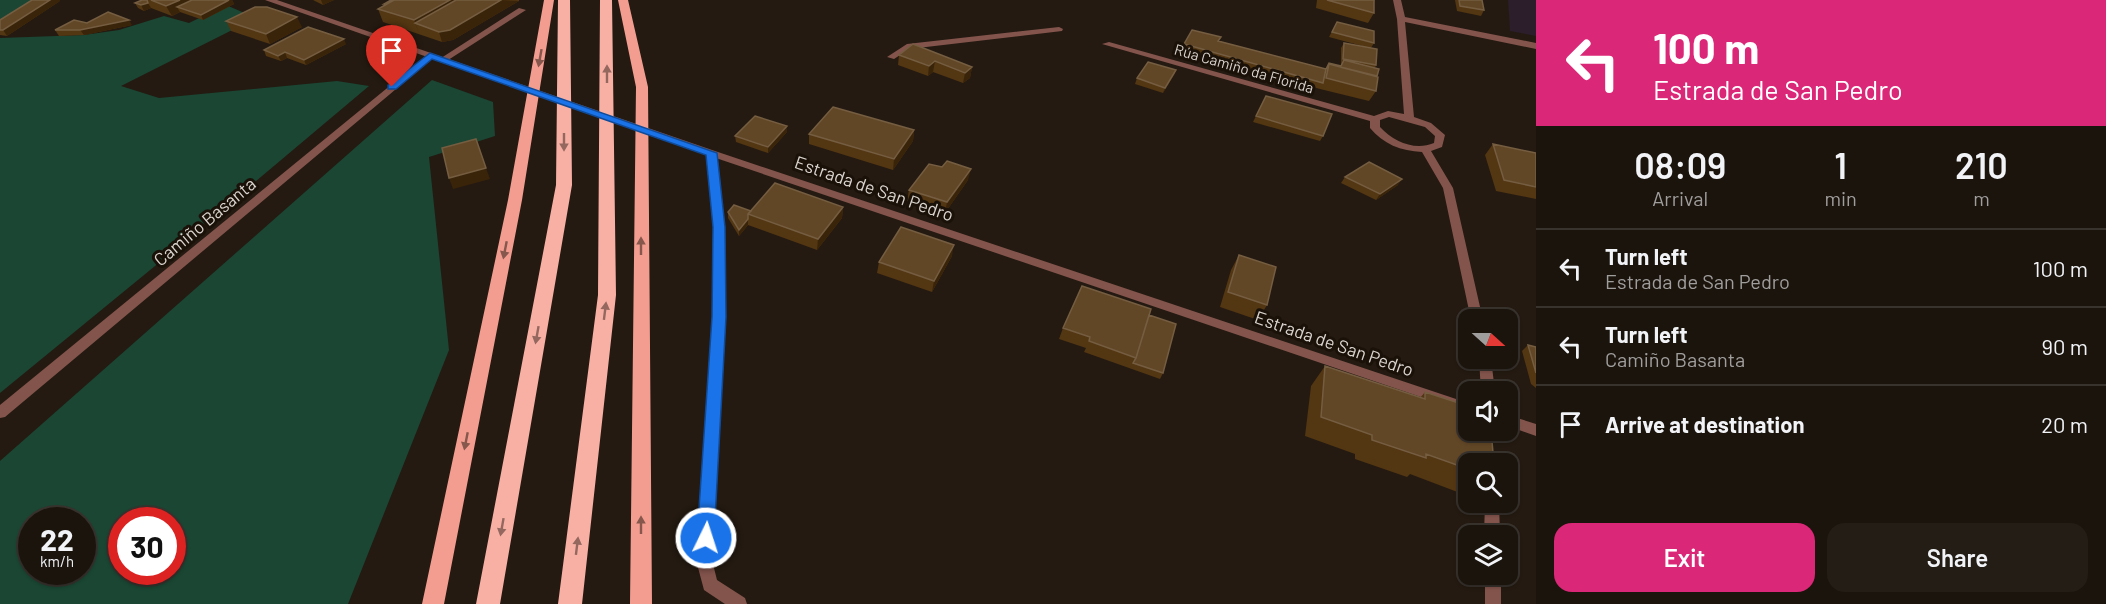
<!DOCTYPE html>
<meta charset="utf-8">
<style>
:root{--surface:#1b140d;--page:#241d16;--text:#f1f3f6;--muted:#a09e9d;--line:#39332e;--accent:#db2777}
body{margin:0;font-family:Barlow,sans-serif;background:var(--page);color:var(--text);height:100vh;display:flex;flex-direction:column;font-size:22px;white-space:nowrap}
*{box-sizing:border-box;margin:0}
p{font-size:20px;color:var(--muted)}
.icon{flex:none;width:33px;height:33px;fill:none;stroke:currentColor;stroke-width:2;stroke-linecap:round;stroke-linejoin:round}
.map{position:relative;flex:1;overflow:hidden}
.drawer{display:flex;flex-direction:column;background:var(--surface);width:570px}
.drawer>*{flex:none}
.banner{background:#db2777;color:#fff;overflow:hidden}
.needle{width:39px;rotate:111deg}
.fabs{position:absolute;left:1458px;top:309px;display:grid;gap:12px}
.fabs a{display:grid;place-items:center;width:60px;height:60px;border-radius:12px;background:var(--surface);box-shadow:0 2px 4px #0004,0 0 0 2px var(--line);font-size:30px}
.speed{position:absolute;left:18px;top:507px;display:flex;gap:12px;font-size:30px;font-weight:700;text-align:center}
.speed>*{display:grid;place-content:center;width:78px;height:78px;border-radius:50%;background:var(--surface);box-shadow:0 2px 4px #0004,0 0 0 2px var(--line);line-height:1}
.speed small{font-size:15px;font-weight:400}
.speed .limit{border:9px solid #d22;background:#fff;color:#111}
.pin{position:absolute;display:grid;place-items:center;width:51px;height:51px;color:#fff;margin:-62px -26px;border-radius:50% 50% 50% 0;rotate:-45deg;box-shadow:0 0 6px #0007}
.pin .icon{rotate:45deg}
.me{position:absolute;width:66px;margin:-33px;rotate:4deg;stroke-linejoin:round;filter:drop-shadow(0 0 4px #0008)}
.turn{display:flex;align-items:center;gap:21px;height:126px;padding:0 18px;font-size:27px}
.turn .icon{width:78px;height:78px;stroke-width:2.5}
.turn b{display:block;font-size:42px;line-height:51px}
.eta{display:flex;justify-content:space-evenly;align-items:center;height:102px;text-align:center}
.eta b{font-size:36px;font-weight:600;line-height:42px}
.action{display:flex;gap:12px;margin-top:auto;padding:12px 18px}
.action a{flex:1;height:69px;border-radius:18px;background:var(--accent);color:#fff;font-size:24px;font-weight:600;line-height:69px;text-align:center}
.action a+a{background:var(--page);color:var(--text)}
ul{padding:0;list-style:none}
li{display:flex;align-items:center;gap:18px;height:78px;padding:0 18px;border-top:2px solid var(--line)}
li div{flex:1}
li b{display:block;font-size:22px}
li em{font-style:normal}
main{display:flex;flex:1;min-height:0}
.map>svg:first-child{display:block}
.education{fill:#2c1e2a}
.green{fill:#1a4633;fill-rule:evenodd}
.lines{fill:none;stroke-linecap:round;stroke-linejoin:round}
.service{fill:#83544c;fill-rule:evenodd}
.minor{fill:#83544c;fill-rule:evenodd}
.tertiary{fill:#83544c;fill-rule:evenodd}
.trunk{fill:#f29d90;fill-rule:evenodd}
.motorway{fill:#f8b0a5;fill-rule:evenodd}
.wall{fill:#533612}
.shaded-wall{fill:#3a2409}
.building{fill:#624726;stroke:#745d41;stroke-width:1.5}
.oneway{fill:#86574c}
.oneway2{fill:#94685f}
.route{fill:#1a73e8;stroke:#114b97;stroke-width:1.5}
.labels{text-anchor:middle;stroke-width:6;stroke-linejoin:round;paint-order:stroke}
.far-street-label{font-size:15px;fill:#dad4ce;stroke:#1a1109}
.street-label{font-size:18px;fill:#dad4ce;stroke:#1a1109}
</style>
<main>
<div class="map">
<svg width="1536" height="604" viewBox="0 0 1536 604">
<rect width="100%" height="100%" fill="#241a11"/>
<path class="education" d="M 1508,0 L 1536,0 L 1536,36 L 1510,31 Z"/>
<path class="green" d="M 0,0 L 35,0 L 0,21 Z
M 226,5 L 256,18 L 121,86 L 159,98 L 337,81 L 369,86 L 155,266 L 0,393 L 0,38 L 84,35 L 119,30 L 164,16 L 189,23 Z
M 432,80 L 493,102 L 495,136 L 429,157 L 449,350 L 348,604 L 0,604 L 0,461 ZM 32,520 L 82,520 L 82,572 L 32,572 ZM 122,520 L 172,520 L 172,572 L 122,572 Z"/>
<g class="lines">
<path class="service" d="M 519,8 L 526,10 L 445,62 L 438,60 Z
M 1059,27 L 1063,29 L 1062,31 L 909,49 L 894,59 L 887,57 L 907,44 Z"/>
<path class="minor" d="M 1393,0 L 1401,0 L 1405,17 L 1536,43 L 1536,49 L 1405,22 L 1414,117 L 1431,123 L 1445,135 L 1442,147 L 1431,151 L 1453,188 L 1483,320 L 1471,320 L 1443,188 L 1422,152 C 1401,151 1383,144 1370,128 L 1370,121 L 1102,44 L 1109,42 L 1374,116 L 1388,111 L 1404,114 L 1397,19 ZM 1389,117 L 1425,127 L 1435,136 L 1434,143 C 1415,151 1394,142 1380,127 L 1380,120 Z
M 430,53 L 434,56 L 433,58 L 5,417 L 0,418 L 0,405 Z
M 711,150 L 716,153 L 724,227 L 725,317 L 712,560 L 717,580 L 745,598 L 747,604 L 725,604 L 704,590 L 696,560 L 713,317 L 714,227 L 706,153 Z
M 1479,358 L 1491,358 L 1495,392 L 1481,392 Z
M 1485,502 L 1499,502 L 1500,536 L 1484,536 Z
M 1485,574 L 1501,574 L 1501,604 L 1485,604 Z"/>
<path class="tertiary" d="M 265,0 L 277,0 L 715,151 L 1468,403 L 1468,413 L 707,155 Z
M 1508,415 L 1536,424 L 1536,436 L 1508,426 Z"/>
<path class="trunk" d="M 544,0 L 554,0 L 522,200 L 444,604 L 422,604 L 508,200 Z
M 618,0 L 628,0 L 648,87 L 652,604 L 630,604 L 636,87 Z"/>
<path class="motorway" d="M 558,0 L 570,0 L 572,185 L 500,604 L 476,604 L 556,185 Z
M 600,0 L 612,0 L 616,295 L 582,604 L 558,604 L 598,295 Z"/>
</g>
<path class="wall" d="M 142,0 L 232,0 L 234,4 L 203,20 L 180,12 L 172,16 L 151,8 L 144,11 L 138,8 L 135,3 Z
M 313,0 L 334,0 L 323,5 Z
M 391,0 L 519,0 L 519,1 L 453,40 L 442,42 L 383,22 L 378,9 L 384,5 L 384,4 Z
M 1317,0 L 1375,0 L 1374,2 L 1374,13 L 1368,23 L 1316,8 Z
M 1455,0 L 1482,0 L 1484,10 L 1481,16 L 1457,11 Z
M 60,1 L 7,36 L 0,35 L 0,20 Z
M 226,21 L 302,27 L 270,44 L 231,31 Z
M 1337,22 L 1374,43 L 1371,48 L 1376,65 L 1375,68 L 1377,76 L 1376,91 L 1369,101 L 1320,89 L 1182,50 L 1184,44 L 1221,37 L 1219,41 L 1326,69 L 1329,63 L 1341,66 L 1341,48 L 1344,43 L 1366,47 L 1329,37 Z
M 132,25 L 84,35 L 59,36 L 55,30 Z
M 346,44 L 306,65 L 287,58 L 281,61 L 266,56 L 264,50 Z
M 398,53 L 400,59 L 388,67 L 376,64 L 374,58 Z
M 899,55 L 972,67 L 970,78 L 963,83 L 933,72 L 928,76 L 898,65 Z
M 1176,70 L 1174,75 L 1163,93 L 1135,84 L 1137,78 Z
M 1266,96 L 1323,136 L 1320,141 L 1253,122 Z
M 787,126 L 787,132 L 768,153 L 736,142 L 735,136 Z
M 914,130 L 913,141 L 893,170 L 809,144 L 809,134 Z
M 1493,144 L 1536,153 L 1536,199 L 1496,191 L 1485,155 Z
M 942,167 L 968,180 L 945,213 L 907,201 L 909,190 Z
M 1345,177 L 1398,185 L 1376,200 L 1341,183 Z
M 843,207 L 842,218 L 817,250 L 748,225 L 739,236 L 728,218 L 728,212 Z
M 1239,255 L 1267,305 L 1258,320 L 1220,307 L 1231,270 Z
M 952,256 L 932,292 L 877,273 L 879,262 Z
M 1149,315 L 1163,373 L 1160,379 L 1084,352 L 1086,348 L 1059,339 L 1063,328 Z
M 1528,345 L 1536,347 L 1536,388 L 1531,384 L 1522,351 Z
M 1325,366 L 1420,398 L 1425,392 L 1468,464 L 1468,496 L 1410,474 L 1407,477 L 1355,459 L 1355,454 L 1305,436 L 1311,386 Z"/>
<path class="shaded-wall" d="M 50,0 L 60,0 L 60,1 L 7,36 L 3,30 Z
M 180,0 L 207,0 L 177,7 L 180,12 L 172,16 L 166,6 Z
M 229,0 L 232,0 L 234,4 L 203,20 L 201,15 Z
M 321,0 L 334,0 L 323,5 Z
M 450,0 L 477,0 L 415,23 L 419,33 L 414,20 Z
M 501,0 L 519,1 L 453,40 L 442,42 L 439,32 Z
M 148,3 L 151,8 L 144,11 L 141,5 Z
M 297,17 L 302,27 L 270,44 L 266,34 Z
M 129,20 L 132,25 L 84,35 L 80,30 Z
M 344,39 L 346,44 L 306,65 L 304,60 Z
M 285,52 L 287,58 L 281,61 L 278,56 Z
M 398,53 L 400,59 L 388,67 L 386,62 Z
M 935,61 L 933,72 L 928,76 L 929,66 Z
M 972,67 L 970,78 L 963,83 L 965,73 Z
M 1176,70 L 1174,75 L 1163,93 L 1165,88 Z
M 787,126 L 787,132 L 768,153 L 768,147 Z
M 914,130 L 913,141 L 893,170 L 894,159 Z
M 486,168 L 490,179 L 453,189 L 449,178 Z
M 971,169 L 968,180 L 945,213 L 947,202 Z
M 1402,179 L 1398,185 L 1376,200 L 1380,194 Z
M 843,207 L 842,218 L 817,250 L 818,239 Z
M 748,219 L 748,225 L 739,236 L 739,230 Z
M 954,245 L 952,256 L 932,292 L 934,281 Z"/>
<path class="building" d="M 32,0 L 50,0 L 3,30 L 0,30 L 0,20 Z
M 142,0 L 147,0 L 148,3 L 141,5 L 135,3 Z
M 151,0 L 180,0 L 166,6 Z
M 192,0 L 229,0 L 201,15 L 177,7 Z
M 391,0 L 394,0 L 386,4 L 384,4 Z
M 394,0 L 450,0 L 414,20 L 378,9 Z
M 456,0 L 501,0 L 450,30 L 439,32 L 415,23 Z
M 1327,0 L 1374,0 L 1374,13 Z
M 1459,0 L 1482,0 L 1484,10 L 1460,6 Z
M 255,7 L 267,7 L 297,17 L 266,34 L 226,21 Z
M 108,12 L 129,20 L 80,30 L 55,30 L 74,20 L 87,23 Z
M 1337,22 L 1374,31 L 1374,43 L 1332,32 Z
M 308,27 L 344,39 L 304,60 L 285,52 L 278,56 L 264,50 Z
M 1192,30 L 1221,37 L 1218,41 L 1326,69 L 1323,83 L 1184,44 Z
M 1344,43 L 1377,49 L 1376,65 L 1343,59 Z
M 913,44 L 972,67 L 965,73 L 935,61 L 929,66 L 899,55 Z
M 386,50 L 398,53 L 386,62 L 374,58 Z
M 1344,60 L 1379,69 L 1377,76 L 1329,64 L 1326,69 L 1329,63 L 1341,66 Z
M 1148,62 L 1176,70 L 1165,88 L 1137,78 Z
M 1329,64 L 1378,77 L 1376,91 L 1326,78 Z
M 1266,96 L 1332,114 L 1323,136 L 1256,116 Z
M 833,107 L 914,130 L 894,159 L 809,134 Z
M 755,116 L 787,126 L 768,147 L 735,136 Z
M 476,139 L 486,168 L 449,178 L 442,148 Z
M 1493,144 L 1536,153 L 1536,187 L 1504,180 Z
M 947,161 L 971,169 L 947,202 L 909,190 L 929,164 L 942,167 Z
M 1369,162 L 1402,179 L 1380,194 L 1345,177 Z
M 775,183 L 843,207 L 818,239 L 748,214 Z
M 734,205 L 751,211 L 748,214 L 748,219 L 739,230 L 728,212 Z
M 901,227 L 954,245 L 934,281 L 879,262 Z
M 1239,255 L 1276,267 L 1267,305 L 1228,292 Z
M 1082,286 L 1151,309 L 1136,358 L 1089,341 L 1090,337 L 1063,328 Z
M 1149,315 L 1176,324 L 1163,373 L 1133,363 L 1136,358 Z
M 1528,345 L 1536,347 L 1536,373 Z
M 1325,366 L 1425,399 L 1425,392 L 1468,406 L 1468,430 L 1491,430 L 1494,464 L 1468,464 L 1468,469 L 1426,454 L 1426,458 L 1372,440 L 1372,435 L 1321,417 Z"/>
<defs><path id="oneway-solid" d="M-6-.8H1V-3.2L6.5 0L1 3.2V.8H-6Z" transform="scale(1.5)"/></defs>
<g class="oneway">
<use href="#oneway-solid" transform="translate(540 58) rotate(100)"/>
<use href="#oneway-solid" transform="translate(641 246) rotate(-90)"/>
<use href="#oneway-solid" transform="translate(505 250) rotate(101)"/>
<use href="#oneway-solid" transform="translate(466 441) rotate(101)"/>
<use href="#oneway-solid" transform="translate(641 525) rotate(-90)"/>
</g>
<g class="oneway2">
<use href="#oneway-solid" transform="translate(607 74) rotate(-90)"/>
<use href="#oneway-solid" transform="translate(564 142) rotate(90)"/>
<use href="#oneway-solid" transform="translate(605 311) rotate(-83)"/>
<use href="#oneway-solid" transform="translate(537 335) rotate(100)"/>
<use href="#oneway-solid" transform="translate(502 527) rotate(100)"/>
<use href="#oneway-solid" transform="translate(577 546) rotate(-83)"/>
</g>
<path class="route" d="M 430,53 L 717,153 L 725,227 L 726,317 L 714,538 L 712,543 L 706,546 L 699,543 L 697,538 L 712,317 L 713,227 L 706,155 L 432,59 L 396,89 L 388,89 L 388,85 Z"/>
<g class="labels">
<g class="far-street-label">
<text transform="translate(1244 69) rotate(16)" y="5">Rúa Camiño da Florida</text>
</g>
<g class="street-label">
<text transform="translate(874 189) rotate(19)" y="6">Estrada de San Pedro</text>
<text transform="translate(205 222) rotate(-40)" y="6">Camiño Basanta</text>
<text transform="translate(1334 344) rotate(19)" y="6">Estrada de San Pedro</text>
</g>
</g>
</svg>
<div class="fabs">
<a><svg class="needle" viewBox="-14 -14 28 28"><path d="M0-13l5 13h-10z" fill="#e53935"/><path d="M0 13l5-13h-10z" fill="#a09e9d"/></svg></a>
<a><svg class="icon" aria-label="sound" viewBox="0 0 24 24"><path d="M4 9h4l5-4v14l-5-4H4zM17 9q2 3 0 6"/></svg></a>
<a><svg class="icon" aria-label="search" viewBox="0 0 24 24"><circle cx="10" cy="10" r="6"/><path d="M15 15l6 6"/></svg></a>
<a><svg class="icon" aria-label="layers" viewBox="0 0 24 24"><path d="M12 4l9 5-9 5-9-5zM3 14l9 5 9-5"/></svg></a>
</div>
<div class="speed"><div>22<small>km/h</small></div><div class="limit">30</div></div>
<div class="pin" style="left:392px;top:87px;background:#d93025"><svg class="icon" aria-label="arrive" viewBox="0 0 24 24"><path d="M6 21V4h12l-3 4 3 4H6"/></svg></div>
<svg class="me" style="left:706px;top:538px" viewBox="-20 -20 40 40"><circle r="17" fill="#1a73e8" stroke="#fff" stroke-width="3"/><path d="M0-11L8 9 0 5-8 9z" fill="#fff"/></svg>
</div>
<section class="drawer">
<div class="banner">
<div class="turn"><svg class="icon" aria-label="left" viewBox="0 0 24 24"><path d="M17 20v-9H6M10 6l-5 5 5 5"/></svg><div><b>100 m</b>Estrada de San Pedro</div></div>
</div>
<div class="eta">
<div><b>08:09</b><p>Arrival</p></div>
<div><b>1</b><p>min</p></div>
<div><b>210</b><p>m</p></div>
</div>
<ul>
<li><svg class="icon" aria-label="left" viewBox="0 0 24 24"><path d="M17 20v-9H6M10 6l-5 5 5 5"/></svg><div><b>Turn left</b><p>Estrada de San Pedro</p></div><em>100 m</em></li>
<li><svg class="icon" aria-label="left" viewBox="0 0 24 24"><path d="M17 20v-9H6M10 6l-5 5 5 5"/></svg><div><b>Turn left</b><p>Camiño Basanta</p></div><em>90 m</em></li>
<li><svg class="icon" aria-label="arrive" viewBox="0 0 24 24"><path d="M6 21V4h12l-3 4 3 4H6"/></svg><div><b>Arrive at destination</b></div><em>20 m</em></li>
</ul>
<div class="action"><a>Exit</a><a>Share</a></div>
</section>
</main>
